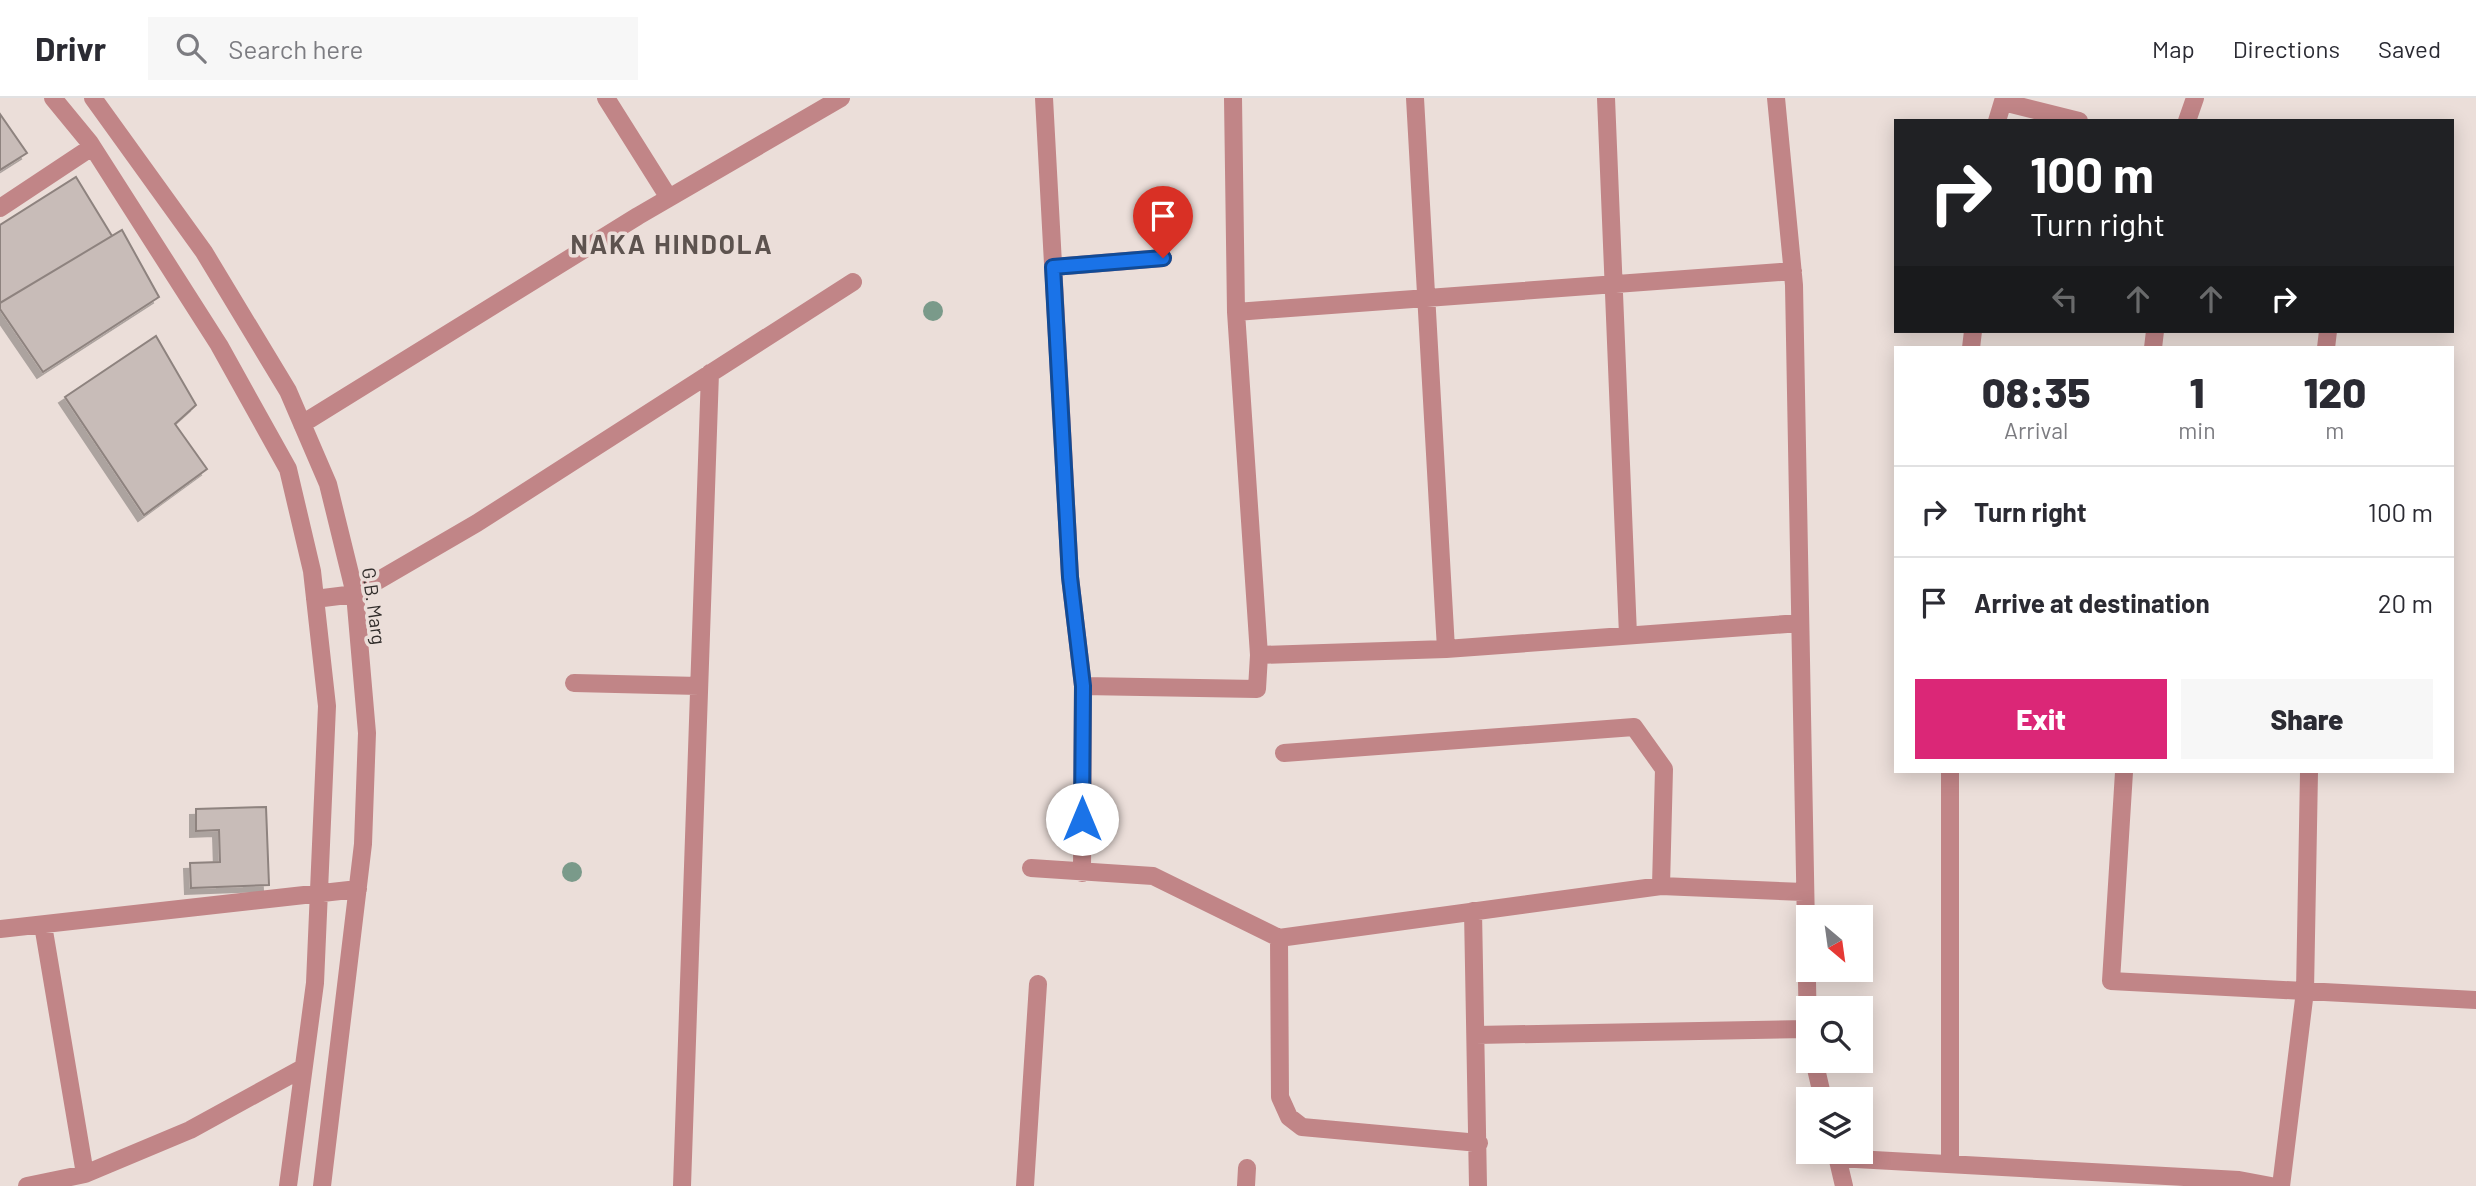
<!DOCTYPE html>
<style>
:root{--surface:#fff;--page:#f7f7f7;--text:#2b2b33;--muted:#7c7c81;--line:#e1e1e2;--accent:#db2777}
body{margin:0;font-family:Barlow,sans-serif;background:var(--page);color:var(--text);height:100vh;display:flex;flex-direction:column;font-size:26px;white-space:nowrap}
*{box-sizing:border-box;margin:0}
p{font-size:23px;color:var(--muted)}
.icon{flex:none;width:38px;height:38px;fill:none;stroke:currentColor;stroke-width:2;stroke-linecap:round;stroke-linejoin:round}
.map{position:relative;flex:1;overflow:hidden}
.sheet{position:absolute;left:1894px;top:248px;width:560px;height:427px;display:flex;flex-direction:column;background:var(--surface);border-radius:0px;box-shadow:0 4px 18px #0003}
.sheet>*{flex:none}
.hud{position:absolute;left:1894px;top:21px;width:560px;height:214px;border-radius:0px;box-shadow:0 4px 18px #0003;background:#202124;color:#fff;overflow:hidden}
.needle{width:46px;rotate:151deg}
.controls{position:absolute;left:1796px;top:807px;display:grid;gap:14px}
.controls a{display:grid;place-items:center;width:77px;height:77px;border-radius:0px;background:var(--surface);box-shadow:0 4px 18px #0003;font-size:35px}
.pin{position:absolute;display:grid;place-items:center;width:60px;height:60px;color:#fff;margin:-72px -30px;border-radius:50% 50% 50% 0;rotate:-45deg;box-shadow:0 0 7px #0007}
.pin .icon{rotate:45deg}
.me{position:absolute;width:77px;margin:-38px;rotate:0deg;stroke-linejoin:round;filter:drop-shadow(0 0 5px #0008)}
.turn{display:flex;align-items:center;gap:24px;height:147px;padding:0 21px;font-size:32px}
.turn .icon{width:91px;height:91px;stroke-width:2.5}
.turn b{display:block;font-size:49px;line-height:60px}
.lanes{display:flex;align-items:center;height:66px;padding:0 21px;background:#0003;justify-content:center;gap:35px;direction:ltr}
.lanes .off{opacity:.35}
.eta{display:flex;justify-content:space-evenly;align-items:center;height:119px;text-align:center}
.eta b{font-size:42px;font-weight:800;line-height:49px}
.action{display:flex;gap:14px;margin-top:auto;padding:14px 21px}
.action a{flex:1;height:80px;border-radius:0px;background:var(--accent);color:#fff;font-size:28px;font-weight:800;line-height:80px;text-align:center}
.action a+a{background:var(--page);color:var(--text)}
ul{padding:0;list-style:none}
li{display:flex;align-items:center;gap:21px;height:91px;padding:0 21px;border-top:2px solid var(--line)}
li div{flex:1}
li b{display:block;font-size:26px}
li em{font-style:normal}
header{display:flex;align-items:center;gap:42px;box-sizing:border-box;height:98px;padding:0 35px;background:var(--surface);border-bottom:2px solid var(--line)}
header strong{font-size:33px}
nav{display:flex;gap:38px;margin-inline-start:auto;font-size:24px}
.search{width:490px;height:63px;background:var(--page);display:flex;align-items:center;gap:18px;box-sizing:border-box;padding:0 24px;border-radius:0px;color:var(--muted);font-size:26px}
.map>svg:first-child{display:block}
.building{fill:#c8bcb8;stroke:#8e837f;stroke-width:2;filter:url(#shadow)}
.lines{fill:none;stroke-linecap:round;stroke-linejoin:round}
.minor{stroke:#c18587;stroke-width:18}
.tree{fill:#7a9a8a}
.route-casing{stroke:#114b97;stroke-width:18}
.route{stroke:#1a73e8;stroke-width:12}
.labels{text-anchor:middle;stroke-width:7;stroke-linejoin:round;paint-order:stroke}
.street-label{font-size:19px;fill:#322e2c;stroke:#ebded9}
.district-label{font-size:26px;font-weight:bold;letter-spacing:2px;fill:#5d534f;stroke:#ebded9}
</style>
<header>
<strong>Drivr</strong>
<div class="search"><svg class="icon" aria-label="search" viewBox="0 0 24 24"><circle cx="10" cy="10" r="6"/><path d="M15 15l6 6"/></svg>Search here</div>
<nav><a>Map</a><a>Directions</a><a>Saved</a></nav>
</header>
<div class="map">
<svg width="2476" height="1088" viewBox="0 0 2476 1088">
<defs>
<filter id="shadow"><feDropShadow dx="-6" dy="6" stdDeviation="0" flood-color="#0004"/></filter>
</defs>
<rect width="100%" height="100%" fill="#ebded9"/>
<path class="building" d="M 0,16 L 27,55 L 0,72 Z
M 76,79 L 112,138 L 0,205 L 0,127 Z
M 122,132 L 159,199 L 43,274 L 0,211 L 0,205 Z
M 156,238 L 196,307 L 175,326 L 207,371 L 144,417 L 65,299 Z
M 266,709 L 269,787 L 191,790 L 190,765 L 220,764 L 219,732 L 196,733 L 196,711 Z"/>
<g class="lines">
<path class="minor" d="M 53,0 L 90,45 L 219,247 L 288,371 L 312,473 L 327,608 L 315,885 L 288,1088
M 93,0 L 204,154 L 288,293 L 328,386 L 355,496 L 367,635 L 363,746 L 322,1088
M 606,0 L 669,100
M 1044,0 L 1070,479 L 1083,588 L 1082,775
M 1415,0 L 1446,551
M 1606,0 L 1628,537
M 1776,0 L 1794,187 L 1808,937
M 2003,4 L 2079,23
M 1997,23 L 2004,0
M 2187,23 L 2195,0
M 0,110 L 92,49
M 1053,169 L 1163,160
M 1236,214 L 1793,173
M 1971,250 L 1973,233
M 2153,250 L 2155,233
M 2326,250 L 2328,233
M 302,326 L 638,118 L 841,0
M 315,501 L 355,496 L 477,425 L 853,184
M 1259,557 L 1446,551 L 1800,525
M 574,585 L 699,588
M 1083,588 L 1257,591 L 1259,557 L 1236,214 L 1233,0
M 1284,655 L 1634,629 L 1664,671 L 1661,788
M 1950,674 L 1950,1066
M 2124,674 L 2111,883 L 2476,902
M 1031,770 L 1153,778 L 1279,840 L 1661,788 L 1804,794
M 1473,813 L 1478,1088
M 43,827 L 85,1076
M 0,831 L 358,791
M 1279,840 L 1280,999 L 1289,1019 L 1302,1029 L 1479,1045
M 1476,937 L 1806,931
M 1814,962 L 1823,1001
M 1836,1054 L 1844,1088
M 1837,1060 L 2239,1082 L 2271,1088
M 27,1088 L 85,1076 L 190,1032 L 303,970
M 682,1088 L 710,275
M 1025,1088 L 1038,886
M 1246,1088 L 1247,1070
M 2281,1088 L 2305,893 L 2309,674"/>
</g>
<g class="tree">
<circle cx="933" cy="213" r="10"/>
<circle cx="572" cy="774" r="10"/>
</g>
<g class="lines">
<g class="route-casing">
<path id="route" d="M 1082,721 L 1083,588 L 1070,479 L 1053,169 L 1163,160"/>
</g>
<use href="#route" class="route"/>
</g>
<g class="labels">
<g class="street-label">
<text transform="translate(374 508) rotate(82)" y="7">G.B. Marg</text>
</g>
<g class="district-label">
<text x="672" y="156">NAKA HINDOLA</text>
</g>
</g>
</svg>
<div class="controls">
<a><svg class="needle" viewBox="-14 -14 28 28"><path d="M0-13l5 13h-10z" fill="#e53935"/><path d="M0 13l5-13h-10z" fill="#7c7c81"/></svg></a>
<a><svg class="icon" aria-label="search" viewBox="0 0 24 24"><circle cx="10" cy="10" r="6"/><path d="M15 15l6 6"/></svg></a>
<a><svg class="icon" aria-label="layers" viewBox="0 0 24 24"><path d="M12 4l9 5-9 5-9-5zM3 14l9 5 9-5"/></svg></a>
</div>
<div class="pin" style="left:1163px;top:160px;background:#d93025"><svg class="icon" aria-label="arrive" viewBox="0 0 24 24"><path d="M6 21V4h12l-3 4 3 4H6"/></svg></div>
<svg class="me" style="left:1082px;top:721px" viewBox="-20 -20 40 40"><circle r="19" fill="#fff"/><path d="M0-13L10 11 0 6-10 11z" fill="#1a73e8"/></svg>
<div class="hud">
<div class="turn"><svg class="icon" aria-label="right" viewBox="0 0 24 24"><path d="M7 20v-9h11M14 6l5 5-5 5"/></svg><div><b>100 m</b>Turn right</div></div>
<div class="lanes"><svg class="icon off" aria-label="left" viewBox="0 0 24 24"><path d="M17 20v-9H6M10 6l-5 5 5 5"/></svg><svg class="icon off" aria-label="ahead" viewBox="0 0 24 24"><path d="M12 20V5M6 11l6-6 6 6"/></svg><svg class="icon off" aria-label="ahead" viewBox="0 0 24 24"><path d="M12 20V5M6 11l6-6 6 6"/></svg><svg class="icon" aria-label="right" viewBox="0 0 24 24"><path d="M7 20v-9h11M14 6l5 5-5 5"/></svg></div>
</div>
<section class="sheet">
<div class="eta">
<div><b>08:35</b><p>Arrival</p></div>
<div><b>1</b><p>min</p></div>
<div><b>120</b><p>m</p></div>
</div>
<ul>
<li><svg class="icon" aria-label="right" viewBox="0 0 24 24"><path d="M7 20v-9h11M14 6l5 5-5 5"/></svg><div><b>Turn right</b></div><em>100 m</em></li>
<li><svg class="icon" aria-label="arrive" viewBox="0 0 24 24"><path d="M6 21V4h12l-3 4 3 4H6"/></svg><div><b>Arrive at destination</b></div><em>20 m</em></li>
</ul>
<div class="action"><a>Exit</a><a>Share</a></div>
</section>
</div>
